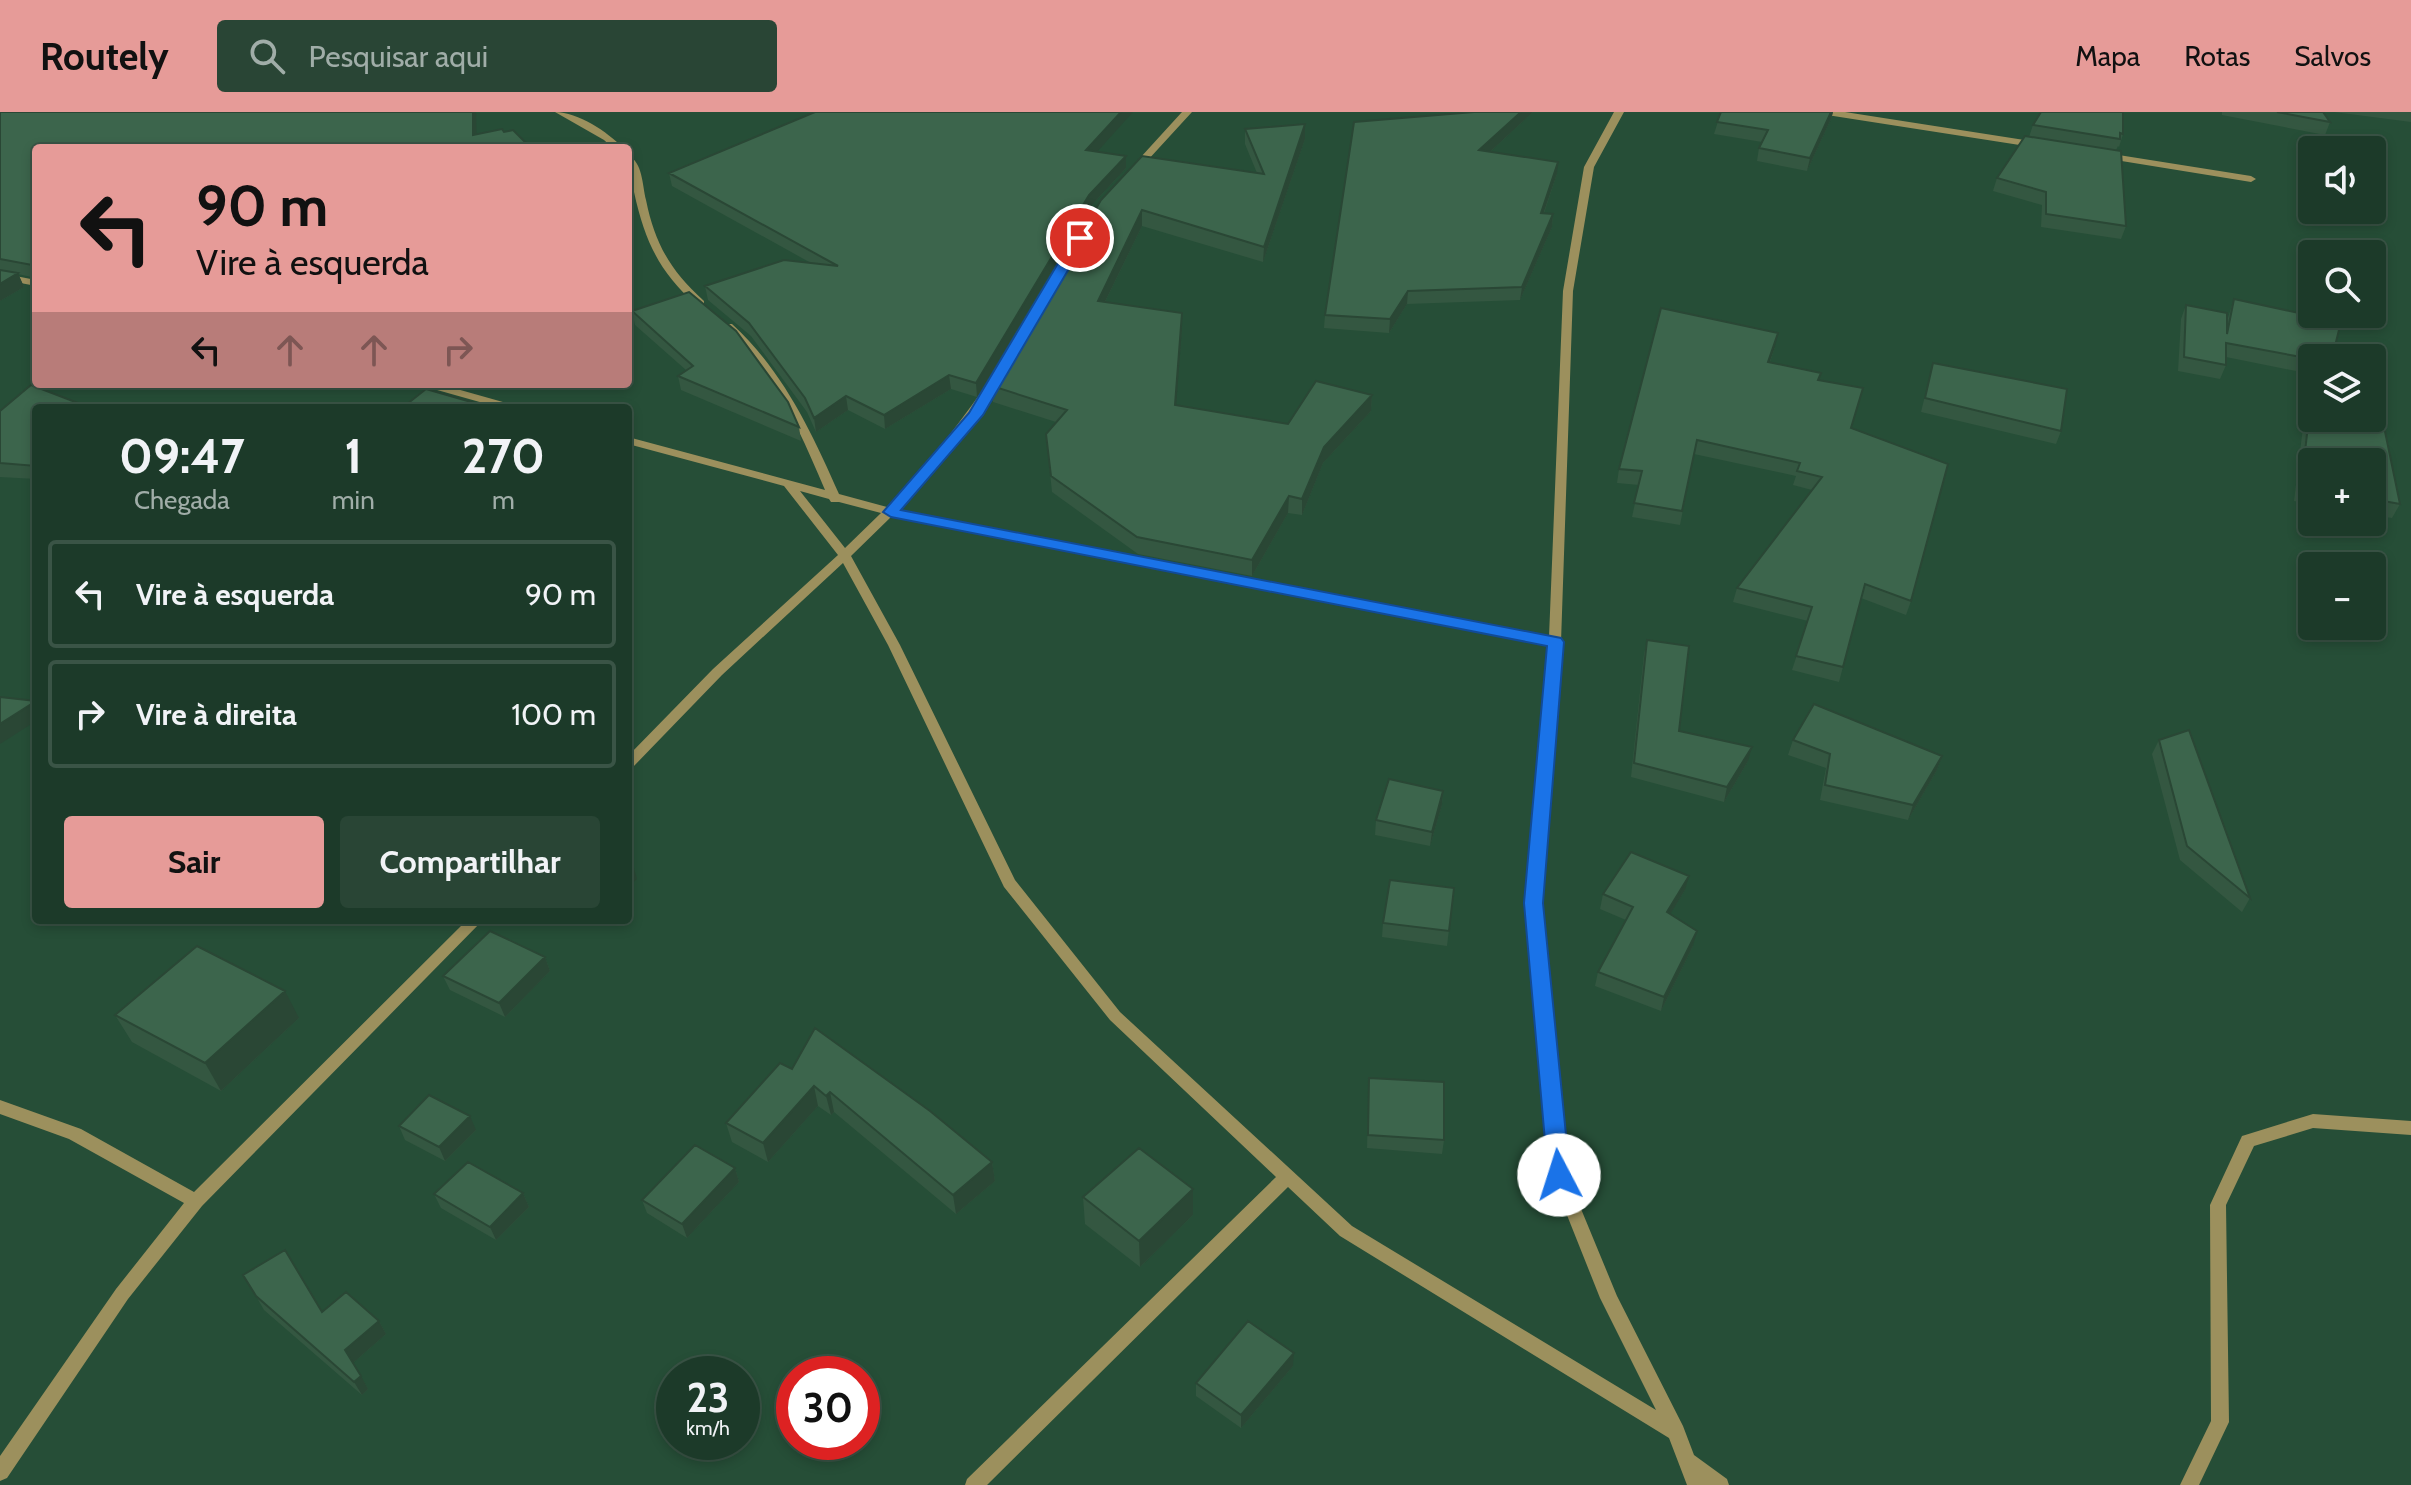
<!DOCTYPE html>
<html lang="pt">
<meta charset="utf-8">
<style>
:root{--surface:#1c3a29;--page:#294535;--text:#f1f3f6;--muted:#a0ada8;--line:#3a5446;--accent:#e69b98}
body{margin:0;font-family:Cabin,sans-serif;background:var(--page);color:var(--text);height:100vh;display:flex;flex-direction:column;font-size:30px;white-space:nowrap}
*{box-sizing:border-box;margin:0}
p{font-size:26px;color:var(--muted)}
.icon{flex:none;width:44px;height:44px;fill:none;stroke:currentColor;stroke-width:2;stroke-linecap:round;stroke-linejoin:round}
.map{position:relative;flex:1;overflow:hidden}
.panel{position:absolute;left:32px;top:292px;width:600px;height:520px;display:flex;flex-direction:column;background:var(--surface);border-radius:8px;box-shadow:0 4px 12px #0003,0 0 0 2px var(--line)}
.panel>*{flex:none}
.guide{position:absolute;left:32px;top:32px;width:600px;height:244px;border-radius:8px;box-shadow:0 4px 12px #0003,0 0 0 2px var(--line);background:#e69b98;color:#111;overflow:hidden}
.buttons{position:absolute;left:2298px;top:24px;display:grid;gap:16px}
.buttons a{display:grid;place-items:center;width:88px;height:88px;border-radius:8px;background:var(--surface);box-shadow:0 4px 12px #0003,0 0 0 2px var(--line);font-size:40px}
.speed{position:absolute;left:656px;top:1244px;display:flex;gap:16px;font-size:40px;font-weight:700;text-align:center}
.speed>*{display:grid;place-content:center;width:104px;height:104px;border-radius:50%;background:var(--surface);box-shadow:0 4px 12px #0003,0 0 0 2px var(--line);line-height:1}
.speed small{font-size:20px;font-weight:400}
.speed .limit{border:12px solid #d22;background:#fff;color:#111}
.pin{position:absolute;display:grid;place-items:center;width:68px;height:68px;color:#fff;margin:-34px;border:4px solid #fff;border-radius:50%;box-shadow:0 2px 8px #0007}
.me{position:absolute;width:88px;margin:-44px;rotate:355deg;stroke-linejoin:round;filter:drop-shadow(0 0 6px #0008)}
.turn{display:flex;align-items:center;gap:28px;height:168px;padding:0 32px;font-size:36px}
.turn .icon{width:104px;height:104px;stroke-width:2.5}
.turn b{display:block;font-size:56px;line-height:68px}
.lanes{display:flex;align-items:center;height:76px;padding:0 32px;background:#0003;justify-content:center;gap:40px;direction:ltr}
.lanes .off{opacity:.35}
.eta{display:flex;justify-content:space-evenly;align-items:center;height:136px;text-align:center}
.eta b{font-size:48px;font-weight:700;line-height:56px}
.action{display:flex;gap:16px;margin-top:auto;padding:16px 32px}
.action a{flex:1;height:92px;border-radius:8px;background:var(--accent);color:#111;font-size:32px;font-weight:700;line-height:92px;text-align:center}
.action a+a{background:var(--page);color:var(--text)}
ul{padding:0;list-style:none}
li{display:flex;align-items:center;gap:24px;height:108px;margin:0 16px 12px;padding:0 16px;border:4px solid var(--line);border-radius:8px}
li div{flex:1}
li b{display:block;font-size:30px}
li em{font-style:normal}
header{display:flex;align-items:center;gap:48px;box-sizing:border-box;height:112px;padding:0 40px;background:var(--accent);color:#111}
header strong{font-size:38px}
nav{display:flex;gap:44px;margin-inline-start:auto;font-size:28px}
.search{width:560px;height:72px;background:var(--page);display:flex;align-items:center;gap:20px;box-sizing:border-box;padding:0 28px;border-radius:8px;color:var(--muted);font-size:30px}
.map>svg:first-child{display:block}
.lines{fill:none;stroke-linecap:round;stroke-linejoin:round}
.minor{fill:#9c905d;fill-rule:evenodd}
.wall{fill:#345741}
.shaded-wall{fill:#2a4735}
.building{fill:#3c654c;stroke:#2a4735;stroke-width:2}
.route{fill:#1a73e8;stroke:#114b97;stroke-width:2}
</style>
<header>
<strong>Routely</strong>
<div class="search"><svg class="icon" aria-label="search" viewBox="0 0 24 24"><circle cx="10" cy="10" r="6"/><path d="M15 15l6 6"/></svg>Pesquisar aqui</div>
<nav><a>Mapa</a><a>Rotas</a><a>Salvos</a></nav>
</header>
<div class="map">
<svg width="2411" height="1373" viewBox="0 0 2411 1373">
<rect width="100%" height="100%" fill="#264e37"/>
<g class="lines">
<path class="minor" d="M 555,0 C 578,0 608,20 623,36 L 613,36 L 604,28 Z
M 1182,0 L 1192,0 L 1136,61 L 1130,61 L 1130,57 Z
M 1614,0 L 1624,0 L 1594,55 L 1573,179 L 1561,530 L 1540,791 L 1567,1063 L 1617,1184 L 1683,1314 L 1694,1343 L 1727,1367 L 1729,1373 L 1687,1373 L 1669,1326 L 1340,1124 L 1288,1075 L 987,1373 L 965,1373 L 967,1367 L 1276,1065 L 1110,908 L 1004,775 L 888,533 L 843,451 L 722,563 L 633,655 L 628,657 L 628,644 L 713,557 L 838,443 L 784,374 L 628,332 L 628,325 L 825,378 C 807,336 789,293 761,255 C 750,240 735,228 723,214 L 724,212 L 732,212 C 783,259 811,319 839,382 L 887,395 C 929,352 964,306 997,257 L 1001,256 L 1006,259 C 974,309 939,355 898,398 L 1549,525 L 1563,179 L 1584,55 ZM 800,379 L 829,387 L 831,390 L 839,390 L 881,401 L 845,436 ZM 892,404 L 1548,533 L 1526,791 L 1551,1063 L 1600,1186 L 1656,1298 L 1352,1114 L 1120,900 L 1015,768 L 900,533 L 851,444 Z
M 1822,0 L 1845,0 L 2038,30 L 2043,33 L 2038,36 L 1827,3 Z
M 2106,41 L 2251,64 L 2256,67 L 2251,70 L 2103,46 L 2103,42 Z
M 628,43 C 643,51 642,72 646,88 C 655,132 670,158 704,189 L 704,193 L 696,193 C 659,159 645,130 634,80 C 632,68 628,56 628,43 Z
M 0,161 L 36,168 L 36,174 L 0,167 Z
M 421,272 L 439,272 L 517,294 L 519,296 L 501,296 L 423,274 Z
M 467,808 L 483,808 L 202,1094 L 128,1187 L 7,1366 L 0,1369 L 0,1344 L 116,1177 L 184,1091 L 69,1027 L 0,1002 L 0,988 L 81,1017 L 194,1080 Z
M 2313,1002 L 2411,1009 L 2411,1023 L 2313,1016 L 2254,1034 L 2226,1093 L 2229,1310 L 2199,1373 L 2180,1373 L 2211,1309 L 2210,1093 L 2242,1024 Z"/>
</g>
<path class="wall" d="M 0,0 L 476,0 L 476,22 L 504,20 L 531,36 L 36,36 L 36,166 L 18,162 L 24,175 L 0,189 Z
M 1533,0 L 1490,40 L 1557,62 L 1544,101 L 1553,102 L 1552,115 L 1520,188 L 1407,192 L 1389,221 L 1324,216 L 1325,203 L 1354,10 Z
M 1721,0 L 1833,0 L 1831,7 L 1807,59 L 1757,49 L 1759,36 L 1762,30 L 1714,22 Z
M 2222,0 L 2323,0 L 2330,10 L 2325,23 L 2222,3 Z
M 2334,0 L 2411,0 L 2411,10 Z
M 1305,12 L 1305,27 L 1263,150 L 1142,114 L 1105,190 L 1182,216 L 1176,293 L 1288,312 L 1372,283 L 1371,299 L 1323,351 L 1302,403 L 1288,401 L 1252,464 L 1138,442 L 1052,380 L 1046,322 L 1056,310 L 993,290 L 992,274 L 1101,88 L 1257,61 L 1245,32 L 1245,17 Z
M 2033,13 L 2123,22 L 2119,35 L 2118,34 L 2116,38 L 2126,114 L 2121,127 L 2041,115 L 2042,93 L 1993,79 L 1997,66 L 2029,25 Z
M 1097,39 L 1126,56 L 1089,96 L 977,285 L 951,277 L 885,317 L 848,298 L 816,320 L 807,300 L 751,224 L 708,188 L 705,174 L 811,151 L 672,74 L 669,61 Z
M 2234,187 L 2341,210 L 2332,246 L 2312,246 L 2312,306 L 2372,306 L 2372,270 L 2375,271 L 2400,392 L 2392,406 L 2372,403 L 2372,350 L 2312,350 L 2312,392 L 2294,389 L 2309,266 L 2311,262 L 2226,245 L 2226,253 L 2220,267 L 2178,259 L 2181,207 L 2186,193 L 2227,201 L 2227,209 Z
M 632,199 L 799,315 L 801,329 L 681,278 L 678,264 L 686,258 L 635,213 Z
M 1775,235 L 1770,250 L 1819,268 L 1851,316 L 1911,489 L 1906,503 L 1861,486 L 1839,570 L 1792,558 L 1808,509 L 1733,490 L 1737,476 L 1812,378 L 1793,373 L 1796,364 L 1694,342 L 1680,413 L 1632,405 L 1639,373 L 1617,371 L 1619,357 Z
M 1933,251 L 2061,319 L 2056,332 L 1921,300 Z
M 36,296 L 36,367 L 0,365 L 0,299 Z
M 1647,528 L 1679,619 L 1748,649 L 1724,690 L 1631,665 L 1644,542 Z
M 1793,628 L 1942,644 L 1937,658 L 1908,708 L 1820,688 L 1826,656 L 1788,643 Z
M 2159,628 L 2250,786 L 2242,800 L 2180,748 L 2152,642 Z
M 1443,679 L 1442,693 L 1430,734 L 1375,723 L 1376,708 Z
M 1454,776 L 1447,834 L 1382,825 L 1383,811 Z
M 1685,778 L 1670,802 L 1693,834 L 1661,899 L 1595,874 L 1598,860 L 1626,808 L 1600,797 L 1603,782 Z
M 545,845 L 550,859 L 505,905 L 450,878 L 443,864 Z
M 115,903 L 299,906 L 221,979 L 132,930 Z
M 780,951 L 992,1050 L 995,1069 L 956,1102 L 834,1000 L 831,1003 L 818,994 L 768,1050 L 732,1030 L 726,1011 Z
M 1369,966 L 1444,1028 L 1442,1042 L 1367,1036 Z
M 399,1014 L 476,1018 L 445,1049 L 405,1028 Z
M 735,1056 L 739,1070 L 687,1126 L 647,1101 L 642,1088 Z
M 523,1081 L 529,1095 L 496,1128 L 441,1096 L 434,1082 Z
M 1083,1085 L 1193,1103 L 1140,1155 L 1085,1112 Z
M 256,1184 L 322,1200 L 379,1209 L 386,1222 L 353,1251 L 368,1277 L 362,1283 L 264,1198 Z
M 1293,1254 L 1241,1316 L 1196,1284 L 1196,1271 Z"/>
<path class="shaded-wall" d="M 473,0 L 476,0 L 477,36 L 473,23 Z
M 1121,0 L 1133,0 L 1087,51 L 1086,38 Z
M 1521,0 L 1533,0 L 1478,51 L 1479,38 Z
M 1831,0 L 1833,0 L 1831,7 L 1807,59 L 1810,46 Z
M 1305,12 L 1305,27 L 1263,150 L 1264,135 Z
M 1126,44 L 1126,56 L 1089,96 L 977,285 L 976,271 L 1089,83 Z
M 1558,50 L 1557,62 L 1539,114 L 1541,101 Z
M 1142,98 L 1142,114 L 1098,204 L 1098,189 Z
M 1553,102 L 1552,115 L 1520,188 L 1522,175 Z
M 18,161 L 24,175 L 0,189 L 0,172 Z
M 1408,179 L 1407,192 L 1389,221 L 1390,207 Z
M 1182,201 L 1182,216 L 1175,309 L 1175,293 Z
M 1778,221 L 1775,235 L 1765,263 L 1768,250 Z
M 949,263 L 951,277 L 885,317 L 884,303 Z
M 1372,283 L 1371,299 L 1323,351 L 1302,403 L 1302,387 L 1324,335 Z
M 846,284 L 848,298 L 816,320 L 814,306 Z
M 1289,384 L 1288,401 L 1252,464 L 1252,448 Z
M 36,589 L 36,609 L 0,632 L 0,612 Z
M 1752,635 L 1748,649 L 1724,690 L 1727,675 Z
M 1942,644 L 1937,658 L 1908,708 L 1913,693 Z
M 1443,679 L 1442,693 L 1430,734 L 1432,720 Z
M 633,753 L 637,767 L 628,775 L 628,757 Z
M 1689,764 L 1685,778 L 1663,814 L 1667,800 Z
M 1697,819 L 1693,834 L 1661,899 L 1664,885 Z
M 545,845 L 550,859 L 505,905 L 499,891 Z
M 285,879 L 299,906 L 221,979 L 205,951 Z
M 814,974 L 818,994 L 768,1050 L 763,1031 Z
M 830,980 L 834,1000 L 831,1003 L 826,984 Z
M 470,1004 L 476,1018 L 445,1049 L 439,1035 Z
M 992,1050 L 995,1069 L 956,1102 L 953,1083 Z
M 735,1056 L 739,1070 L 687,1126 L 682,1112 Z
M 1193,1077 L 1193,1103 L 1140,1155 L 1139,1129 Z
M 523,1081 L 529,1095 L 496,1128 L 490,1115 Z
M 379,1209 L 386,1222 L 353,1251 L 345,1238 Z
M 1294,1241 L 1293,1254 L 1241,1316 L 1241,1303 Z
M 361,1264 L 368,1277 L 362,1283 L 354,1270 Z"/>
<path class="building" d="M 0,0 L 473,0 L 473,23 L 502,17 L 504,20 L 513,18 L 531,36 L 36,36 L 36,151 L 32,153 L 0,147 Z
M 815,0 L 1121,0 L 1086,38 L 1126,44 L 1089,83 L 976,271 L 949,263 L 884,303 L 846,284 L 814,306 L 805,286 L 749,211 L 705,174 L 784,148 L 838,154 L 669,61 Z
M 1474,0 L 1521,0 L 1479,38 L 1558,50 L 1541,101 L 1553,102 L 1522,175 L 1408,179 L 1390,207 L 1325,203 L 1354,10 Z
M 1721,0 L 1831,0 L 1810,46 L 1759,36 L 1768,18 L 1717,10 Z
M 2041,0 L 2123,0 L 2123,22 L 2120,21 L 2120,27 L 2033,13 Z
M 2277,0 L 2323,0 L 2330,10 Z
M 1305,12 L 1264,135 L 1142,98 L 1098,189 L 1182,201 L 1175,293 L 1288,312 L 1316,269 L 1372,283 L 1324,335 L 1302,387 L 1289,384 L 1252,448 L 1137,425 L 1051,364 L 1046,322 L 1067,298 L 992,274 L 1101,88 L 1142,44 L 1264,62 L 1245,17 Z
M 2025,24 L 2121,39 L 2126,114 L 2046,102 L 2046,80 L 1997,66 Z
M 0,158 L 18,161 L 0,172 Z
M 689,180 L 736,219 L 788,290 L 799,315 L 678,264 L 693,254 L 632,199 Z
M 2234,187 L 2341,210 L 2332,246 L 2312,246 L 2312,247 L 2226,231 L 2226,253 L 2184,245 L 2186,193 L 2227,201 L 2227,222 Z
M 1661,196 L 1778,221 L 1768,250 L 1821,261 L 1818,268 L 1863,276 L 1851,316 L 1948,352 L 1911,489 L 1865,472 L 1843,555 L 1796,544 L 1812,495 L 1737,476 L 1822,365 L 1797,359 L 1800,351 L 1697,328 L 1682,399 L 1634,391 L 1642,359 L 1619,357 Z
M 1933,251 L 2067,277 L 2061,319 L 1925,286 Z
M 2372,270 L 2375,271 L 2400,392 L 2372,387 L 2372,350 L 2312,350 L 2312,377 L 2301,375 L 2312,278 L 2312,306 L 2372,306 Z
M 31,273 L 91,296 L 36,296 L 36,354 L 0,351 L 0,299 Z
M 426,277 L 492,296 L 402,296 Z
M 1647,528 L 1689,534 L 1679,619 L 1752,635 L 1727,675 L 1634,651 Z
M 0,585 L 36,589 L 0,612 Z
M 1814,592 L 1942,644 L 1913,693 L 1825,673 L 1830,642 L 1793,628 Z
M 2189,618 L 2250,786 L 2187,734 L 2159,628 Z
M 1389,667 L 1443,679 L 1432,720 L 1376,708 Z
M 1631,740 L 1689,764 L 1667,800 L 1697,819 L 1664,885 L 1598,860 L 1633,795 L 1603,782 Z
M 1390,768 L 1454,776 L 1449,819 L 1383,811 Z
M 490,819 L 545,845 L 499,891 L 443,864 Z
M 197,834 L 285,879 L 205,951 L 115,903 Z
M 815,916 L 930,999 L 992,1050 L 953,1083 L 830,980 L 826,984 L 814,974 L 763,1031 L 726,1011 L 780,951 L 792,957 Z
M 1369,966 L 1444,970 L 1444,1028 L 1368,1023 Z
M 429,983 L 470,1004 L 439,1035 L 399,1014 Z
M 695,1033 L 735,1056 L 682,1112 L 642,1088 Z
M 1139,1036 L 1193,1077 L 1139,1129 L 1083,1085 Z
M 468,1050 L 523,1081 L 490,1115 L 434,1082 Z
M 285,1138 L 322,1200 L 346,1180 L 379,1209 L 345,1238 L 361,1264 L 354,1270 L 256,1184 L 243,1163 Z
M 1248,1209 L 1294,1241 L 1241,1303 L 1196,1271 Z"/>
<path class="route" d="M 1080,122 L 1087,126 L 983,303 L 901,398 L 1561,526 L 1564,530 L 1543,791 L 1570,1063 L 1566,1070 L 1559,1072 L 1551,1070 L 1548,1063 L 1524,791 L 1547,534 L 891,405 L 883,400 L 969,301 L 1073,126 Z"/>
</svg>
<div class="buttons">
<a><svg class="icon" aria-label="sound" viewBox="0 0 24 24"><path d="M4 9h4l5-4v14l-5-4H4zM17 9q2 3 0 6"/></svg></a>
<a><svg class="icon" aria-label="search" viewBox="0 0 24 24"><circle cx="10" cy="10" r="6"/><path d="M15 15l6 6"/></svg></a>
<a><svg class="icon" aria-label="layers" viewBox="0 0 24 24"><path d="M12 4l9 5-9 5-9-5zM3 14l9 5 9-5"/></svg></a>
<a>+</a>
<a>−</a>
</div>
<div class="speed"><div>23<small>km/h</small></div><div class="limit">30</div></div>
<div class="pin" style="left:1080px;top:126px;background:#d93025"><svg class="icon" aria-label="arrive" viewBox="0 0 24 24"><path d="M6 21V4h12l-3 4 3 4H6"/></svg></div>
<svg class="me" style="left:1559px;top:1063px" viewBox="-20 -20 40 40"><circle r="19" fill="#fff"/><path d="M0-13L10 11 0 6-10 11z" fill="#1a73e8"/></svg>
<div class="guide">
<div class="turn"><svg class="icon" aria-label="left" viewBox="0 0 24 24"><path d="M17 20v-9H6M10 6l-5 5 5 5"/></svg><div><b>90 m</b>Vire à esquerda</div></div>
<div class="lanes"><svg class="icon" aria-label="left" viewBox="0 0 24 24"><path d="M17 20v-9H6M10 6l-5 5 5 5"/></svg><svg class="icon off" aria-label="ahead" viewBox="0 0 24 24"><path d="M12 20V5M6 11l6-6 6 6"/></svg><svg class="icon off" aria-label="ahead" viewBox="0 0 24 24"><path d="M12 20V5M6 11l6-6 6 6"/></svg><svg class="icon off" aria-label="right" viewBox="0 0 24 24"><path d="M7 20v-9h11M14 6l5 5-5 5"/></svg></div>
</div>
<section class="panel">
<div class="eta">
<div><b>09:47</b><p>Chegada</p></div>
<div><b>1</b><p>min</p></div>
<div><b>270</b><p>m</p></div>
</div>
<ul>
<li><svg class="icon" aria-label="left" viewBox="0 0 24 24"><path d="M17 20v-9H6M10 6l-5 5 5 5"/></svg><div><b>Vire à esquerda</b></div><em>90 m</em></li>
<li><svg class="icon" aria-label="right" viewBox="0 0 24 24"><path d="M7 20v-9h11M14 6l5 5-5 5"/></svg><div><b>Vire à direita</b></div><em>100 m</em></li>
</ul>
<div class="action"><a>Sair</a><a>Compartilhar</a></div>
</section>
</div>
